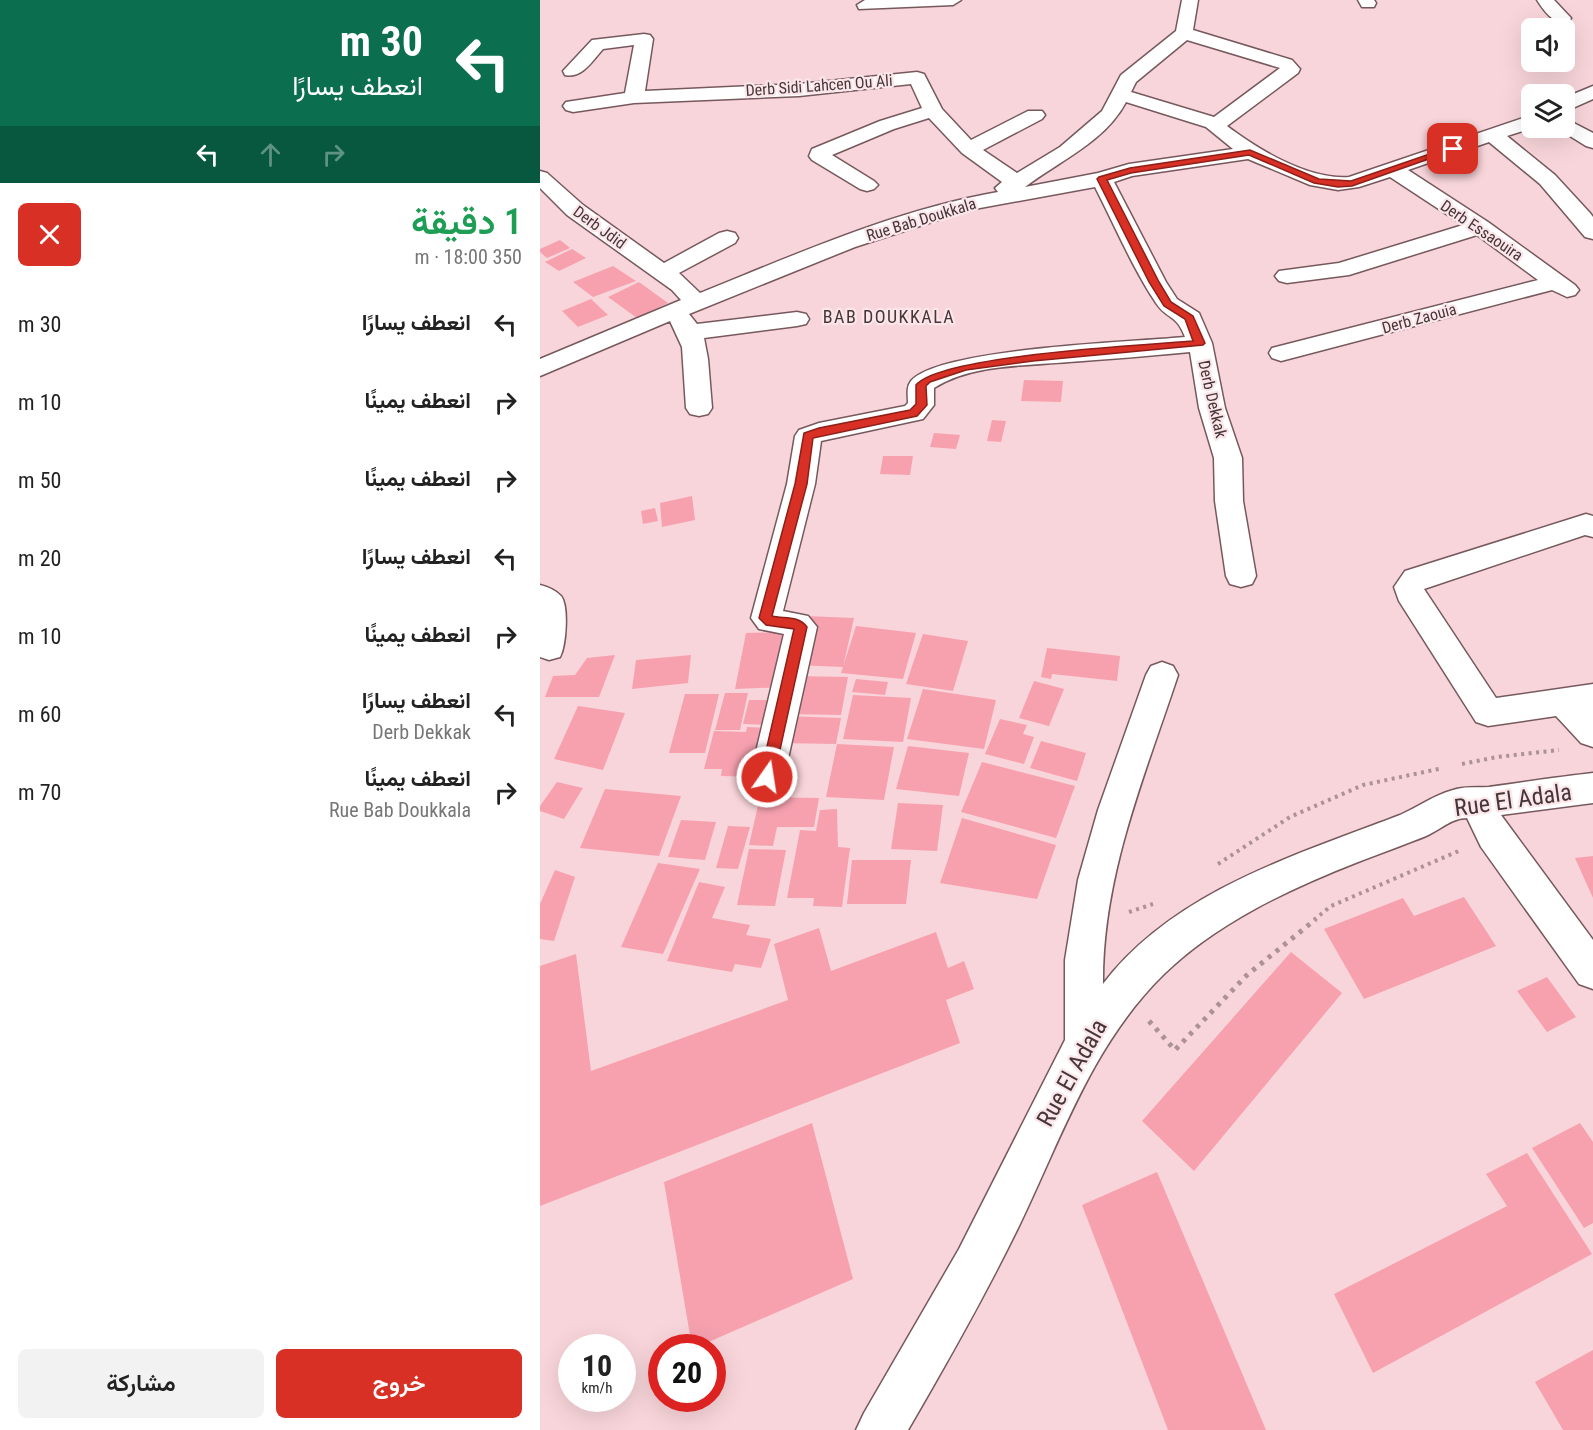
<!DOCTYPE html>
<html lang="ar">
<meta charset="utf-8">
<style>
:root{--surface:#fff;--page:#f2f2f2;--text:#222;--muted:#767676;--accent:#d93025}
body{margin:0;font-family:"Roboto Condensed",Vazirmatn,sans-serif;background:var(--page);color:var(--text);direction:rtl;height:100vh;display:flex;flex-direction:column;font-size:22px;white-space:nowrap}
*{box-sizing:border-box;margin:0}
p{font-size:20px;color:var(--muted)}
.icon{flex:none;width:33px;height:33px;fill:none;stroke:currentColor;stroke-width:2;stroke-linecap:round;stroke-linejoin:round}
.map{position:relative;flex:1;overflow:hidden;direction:ltr}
.details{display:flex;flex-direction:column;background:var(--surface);width:540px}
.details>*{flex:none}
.top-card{background:#0b6e4f;color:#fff;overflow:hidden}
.tools{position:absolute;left:981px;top:18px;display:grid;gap:12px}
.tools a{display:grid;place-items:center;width:54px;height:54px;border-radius:9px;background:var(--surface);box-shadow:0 6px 24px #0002;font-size:30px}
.speed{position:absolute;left:18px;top:1334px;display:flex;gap:12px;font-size:30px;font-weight:700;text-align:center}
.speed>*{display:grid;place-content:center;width:78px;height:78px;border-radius:50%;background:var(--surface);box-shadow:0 6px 24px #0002;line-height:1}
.speed small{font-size:15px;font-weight:400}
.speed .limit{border:9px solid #d22;background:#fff;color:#111}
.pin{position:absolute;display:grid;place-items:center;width:51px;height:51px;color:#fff;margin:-26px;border-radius:12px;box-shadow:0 3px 9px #0006}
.me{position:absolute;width:66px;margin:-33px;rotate:13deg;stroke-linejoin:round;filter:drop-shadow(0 0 4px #0008)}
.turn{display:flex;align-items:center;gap:21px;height:126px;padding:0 18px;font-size:27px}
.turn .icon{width:78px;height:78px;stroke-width:2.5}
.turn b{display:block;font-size:42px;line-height:51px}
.lanes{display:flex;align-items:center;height:57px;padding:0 18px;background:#0003;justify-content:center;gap:30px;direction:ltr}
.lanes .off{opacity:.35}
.round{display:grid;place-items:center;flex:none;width:63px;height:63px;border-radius:9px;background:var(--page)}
.headline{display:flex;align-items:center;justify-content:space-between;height:102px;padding:0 18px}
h1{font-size:36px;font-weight:600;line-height:45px;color:#1e9e55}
.action{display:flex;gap:12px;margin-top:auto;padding:12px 18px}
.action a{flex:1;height:69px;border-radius:9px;background:var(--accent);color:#fff;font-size:24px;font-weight:600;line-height:69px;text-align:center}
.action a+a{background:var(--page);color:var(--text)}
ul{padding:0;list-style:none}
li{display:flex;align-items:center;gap:18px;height:78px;padding:0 18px}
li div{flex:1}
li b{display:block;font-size:22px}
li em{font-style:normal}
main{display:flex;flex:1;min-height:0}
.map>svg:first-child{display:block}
.building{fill:#f7a1af}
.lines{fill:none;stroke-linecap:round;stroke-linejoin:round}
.minor-casing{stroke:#76595d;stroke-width:3}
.path-far1{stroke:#ac9295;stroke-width:4;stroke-dasharray:3 4.5;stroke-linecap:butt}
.path{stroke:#ac9295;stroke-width:5;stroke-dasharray:4 6;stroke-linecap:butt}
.minor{fill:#fff;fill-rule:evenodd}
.route{fill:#d93025;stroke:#8d1f18;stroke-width:1.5}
.labels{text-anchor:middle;stroke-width:4.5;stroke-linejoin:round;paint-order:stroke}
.far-street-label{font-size:16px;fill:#453739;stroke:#fce6e9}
.far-neighbourhood-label{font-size:18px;letter-spacing:1.5px;fill:#453739;stroke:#fce6e9}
.near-street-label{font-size:24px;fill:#453739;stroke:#fce6e9}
</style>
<main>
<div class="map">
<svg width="1053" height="1430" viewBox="0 0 1053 1430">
<rect width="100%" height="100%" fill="#f8d5da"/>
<path class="building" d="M 20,240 L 30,248 L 7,258 L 0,252 L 0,249 Z
M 32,249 L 46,258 L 19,271 L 5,262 Z
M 73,266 L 96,281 L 53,297 L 33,282 Z
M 99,282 L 128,303 L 97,318 L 68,297 Z
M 51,299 L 68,315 L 38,327 L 22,311 Z
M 484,380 L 523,381 L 521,402 L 481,401 Z
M 452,420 L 466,421 L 461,442 L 447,441 Z
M 394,433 L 420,435 L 416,449 L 390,447 Z
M 343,456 L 373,456 L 370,475 L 340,474 Z
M 152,496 L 155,520 L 122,527 L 120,503 Z
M 115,508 L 118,521 L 103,524 L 101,511 Z
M 266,616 L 314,618 L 303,667 L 255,665 Z
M 316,626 L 376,633 L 363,679 L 301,673 Z
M 253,632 L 244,687 L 195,689 L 206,633 Z
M 383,634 L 428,641 L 413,691 L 366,684 Z
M 507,648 L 580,656 L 577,681 L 512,674 L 511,679 L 501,677 Z
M 75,655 L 59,697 L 5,697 L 13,676 L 35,675 L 47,658 Z
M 151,655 L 148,683 L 92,689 L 96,660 Z
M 254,676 L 308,677 L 301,715 L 246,714 Z
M 316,679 L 348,682 L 345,695 L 312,692 Z
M 494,681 L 524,689 L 509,726 L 479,718 Z
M 383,689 L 456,700 L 444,749 L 367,739 Z
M 185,693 L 208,693 L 200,730 L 175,730 Z
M 145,694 L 179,694 L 165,753 L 129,753 Z
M 313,695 L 371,698 L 363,742 L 303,739 Z
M 209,700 L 239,700 L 232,725 L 203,724 Z
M 38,706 L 85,713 L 63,770 L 14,759 Z
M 245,716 L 301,718 L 296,744 L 240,743 Z
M 460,719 L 487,725 L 483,734 L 494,737 L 484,764 L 445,754 Z
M 207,727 L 232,728 L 221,777 L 181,776 L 182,769 L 164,769 L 174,731 L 206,732 Z
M 501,741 L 546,753 L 537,781 L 490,768 Z
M 297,744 L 354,747 L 344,800 L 286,797 Z
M 368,746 L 429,753 L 419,796 L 356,789 Z
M 442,762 L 535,786 L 516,838 L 421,812 Z
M 17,782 L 43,788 L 24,819 L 0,811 L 0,806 Z
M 65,789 L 141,796 L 119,856 L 40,848 Z
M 220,797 L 279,798 L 274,827 L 237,827 L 233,846 L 209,845 Z
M 358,803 L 403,805 L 397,851 L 351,849 Z
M 297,809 L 298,847 L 310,848 L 302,907 L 273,906 L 274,898 L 247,898 L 260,830 L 276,831 L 280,810 Z
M 422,818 L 516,845 L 497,899 L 400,883 Z
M 141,820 L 176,822 L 165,860 L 128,857 Z
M 188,826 L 210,827 L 198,869 L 176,868 Z
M 209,849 L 246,850 L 235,906 L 197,905 Z
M 1053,856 L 1053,898 L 1035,858 Z
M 312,860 L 371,860 L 366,904 L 307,904 Z
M 118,863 L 160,869 L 123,954 L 81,947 Z
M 15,870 L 35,877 L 14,941 L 0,939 L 0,904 Z
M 159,882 L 185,887 L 172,918 L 210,925 L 206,935 L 231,939 L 221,968 L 195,964 L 192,972 L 127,961 Z
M 924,897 L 956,946 L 824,999 L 784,929 L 863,898 L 874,916 Z
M 279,928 L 291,971 L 396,932 L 408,968 L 424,961 L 434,989 L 406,1000 L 420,1043 L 0,1206 L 0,966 L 36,954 L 51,1071 L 248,1000 L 234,944 Z
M 751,952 L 802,993 L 654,1171 L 602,1121 Z
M 1007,977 L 1036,1017 L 1007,1032 L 977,991 Z
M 272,1123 L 313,1279 L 157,1347 L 152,1347 L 124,1182 Z
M 1040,1123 L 1053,1142 L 1053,1223 L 1044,1228 L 992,1148 Z
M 987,1153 L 1052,1254 L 833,1373 L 794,1294 L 967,1206 L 946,1174 Z
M 617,1172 L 726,1430 L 628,1430 L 542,1205 Z
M 1053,1350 L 1053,1430 L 1023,1430 L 995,1382 Z"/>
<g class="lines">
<g class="minor-casing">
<path id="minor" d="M 325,0 L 421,0 L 413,5 L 319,9 L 317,5 Z
M 642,0 L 658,0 L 653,30 L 752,60 L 760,69 L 758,73 L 687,126 C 719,150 768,180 809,177 L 992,115 L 992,128 L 967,136 L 1015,175 L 1050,213 L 1053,217 L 1053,239 L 1045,237 L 1000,184 L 949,142 L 868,170 L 948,222 L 1035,285 L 1039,290 L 1035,295 L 1027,297 L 1012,290 L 741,361 L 732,358 L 729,353 L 732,348 L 998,280 L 937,235 L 809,275 L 747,283 L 739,281 L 735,276 L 739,271 L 799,263 L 923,225 L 850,177 L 819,187 L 798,190 L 770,185 L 708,159 L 592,176 L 574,182 L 626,282 L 637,299 L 659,313 L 672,343 L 685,408 L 702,458 L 703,501 L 716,576 L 712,584 L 701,587 L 690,584 L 686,576 L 675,501 L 674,458 L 659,408 L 650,352 C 610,356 569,359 529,362 C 485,366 432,364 394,388 L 394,405 L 383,419 L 281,441 L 275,484 L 243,611 L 268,616 L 277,627 L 244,777 L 239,787 L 227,792 L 215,787 L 210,777 L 244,634 L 219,629 L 211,618 L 247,484 L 255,436 L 259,430 L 279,423 L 365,406 L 368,403 C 368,396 366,387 371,381 C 399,348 595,342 645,337 C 636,313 627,320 616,303 C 592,267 575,226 555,187 L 429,210 L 315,247 L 149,314 L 157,324 L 257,312 L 266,314 L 269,319 L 266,324 L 257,326 L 164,338 L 168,359 L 172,408 L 168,414 L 159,416 L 150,414 L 146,408 L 142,347 L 130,321 L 0,376 L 0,359 L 141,300 L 132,290 L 27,215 L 0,188 L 0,171 L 7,173 L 43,205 L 124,263 L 179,233 L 187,231 L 195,233 L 198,238 L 195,243 L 139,273 L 160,293 C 257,254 355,210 458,192 L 455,188 L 462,182 L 422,153 L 389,118 L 354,129 L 292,155 L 334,181 L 338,185 L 334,189 L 327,191 L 320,189 L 272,160 L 269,156 L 272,149 L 340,121 L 382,108 L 371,84 L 259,96 L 94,103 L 33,112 L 26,110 L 23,106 L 26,102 L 85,93 L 94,45 L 63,49 C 53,60 42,79 25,75 L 23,71 L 52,40 L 104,34 L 110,35 L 113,39 L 105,91 L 259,84 L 377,72 L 384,74 L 402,109 L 431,140 L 488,111 L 502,111 L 505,115 L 502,119 L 443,150 L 477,173 L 520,147 L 562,111 L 581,75 L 636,31 ZM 647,40 L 740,68 L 674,117 L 591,92 L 596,82 ZM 586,102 L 666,127 L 693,149 L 589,164 L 558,173 L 485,187 C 519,161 565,142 586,102 Z
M 818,0 L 834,0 L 836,3 L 834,7 L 822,7 Z
M 997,0 L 1014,0 L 1031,18 L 1028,22 C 1014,25 1004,11 997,0 Z
M 1053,86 L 1053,99 L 1024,112 L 1024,98 Z
M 1024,118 L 1053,133 L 1053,148 L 1046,146 L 1017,128 L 1024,128 Z
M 1046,514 L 1053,516 L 1053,537 L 1045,535 L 884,589 L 956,698 L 1053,684 L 1053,747 L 1041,743 L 1016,716 L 948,726 L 936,722 L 859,601 L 854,587 L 865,571 Z
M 0,585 C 8,587 15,590 21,596 C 29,606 26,646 20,657 L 9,660 L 0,657 Z
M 622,662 L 633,666 L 638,675 C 605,775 562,876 563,984 C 634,891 756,855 860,815 C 878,807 894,795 913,790 C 925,786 937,788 949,787 C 984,782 1018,777 1053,773 L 1053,803 L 961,815 L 1053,940 L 1053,989 L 1039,984 L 941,847 L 927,818 C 911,818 900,830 886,836 C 864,845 841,853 818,862 C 749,889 676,923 623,975 C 552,1045 521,1139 479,1226 C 445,1296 407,1363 368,1430 L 316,1430 L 324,1413 L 419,1249 L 525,1040 L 525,960 L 538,880 L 558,810 L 606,675 L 611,666 Z"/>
</g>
<path class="path-far1" d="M 922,764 L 957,757 L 1019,750
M 678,864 L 750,817 L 823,785 L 903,768
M 589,912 L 613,904
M 774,920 L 791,906 L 921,850"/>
<path class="path" d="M 609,1021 L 635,1050 L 707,975 L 776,919"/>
<use href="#minor" class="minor"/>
</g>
<path class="route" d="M 910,147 L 917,149 L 812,186 L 798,187 L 774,183 L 709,155 L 591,173 L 567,180 L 619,282 L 631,302 L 653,316 L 665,343 L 663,345 L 493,361 L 426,370 L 390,382 L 386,386 L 387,405 L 377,416 L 273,438 L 267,484 L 232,616 C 244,619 258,615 267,627 L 234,777 L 232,782 L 222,782 L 220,777 L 254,629 L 226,625 L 219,618 L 255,484 L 264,433 L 279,428 L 370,410 L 376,404 L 376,385 C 401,355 606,345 653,341 L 645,319 L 624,306 L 609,282 L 557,179 L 559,177 L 590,168 L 710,150 L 779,179 L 811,181 Z"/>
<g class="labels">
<g class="far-street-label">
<text transform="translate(279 85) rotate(-4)" y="6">Derb Sidi Lahcen Ou Ali</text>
<text transform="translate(381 219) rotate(-17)" y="6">Rue Bab Doukkala</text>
<text transform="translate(60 227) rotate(36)" y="6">Derb Jdid</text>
<text transform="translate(942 230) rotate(34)" y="6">Derb Essaouira</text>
<text transform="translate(879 318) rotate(-15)" y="6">Derb Zaouia</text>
<text transform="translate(673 399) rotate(77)" y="6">Derb Dekkak</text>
</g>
<g class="far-neighbourhood-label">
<text x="349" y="323">BAB DOUKKALA</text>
</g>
<g class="near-street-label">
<text transform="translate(973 800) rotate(-8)" y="8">Rue El Adala</text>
<text transform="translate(532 1073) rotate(-61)" y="8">Rue El Adala</text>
</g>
</g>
</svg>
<div class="tools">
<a><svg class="icon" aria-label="sound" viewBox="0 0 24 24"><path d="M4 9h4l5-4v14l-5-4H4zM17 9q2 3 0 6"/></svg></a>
<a><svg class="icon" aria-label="layers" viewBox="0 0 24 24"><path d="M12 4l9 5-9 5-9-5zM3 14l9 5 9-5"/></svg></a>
</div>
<div class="speed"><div>10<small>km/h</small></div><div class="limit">20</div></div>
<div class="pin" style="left:913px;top:149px;background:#d93025"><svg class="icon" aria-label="arrive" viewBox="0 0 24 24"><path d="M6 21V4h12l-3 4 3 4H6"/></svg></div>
<svg class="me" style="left:227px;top:777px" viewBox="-20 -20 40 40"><circle r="17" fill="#d93025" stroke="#fff" stroke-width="3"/><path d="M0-11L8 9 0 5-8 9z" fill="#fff"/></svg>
</div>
<section class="details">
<div class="top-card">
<div class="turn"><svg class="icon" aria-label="left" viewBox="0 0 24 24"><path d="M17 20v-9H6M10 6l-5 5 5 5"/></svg><div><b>30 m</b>انعطف يسارًا</div></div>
<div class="lanes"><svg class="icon" aria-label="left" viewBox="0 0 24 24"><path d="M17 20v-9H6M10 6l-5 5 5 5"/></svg><svg class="icon off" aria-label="ahead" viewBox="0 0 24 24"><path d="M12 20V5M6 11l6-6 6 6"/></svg><svg class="icon off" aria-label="right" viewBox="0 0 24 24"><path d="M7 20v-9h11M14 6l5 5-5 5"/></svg></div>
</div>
<div class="headline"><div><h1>1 دقيقة</h1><p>350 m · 18:00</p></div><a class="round" style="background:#d93025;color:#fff"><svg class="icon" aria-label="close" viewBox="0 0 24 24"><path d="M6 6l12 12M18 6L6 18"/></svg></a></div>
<ul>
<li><svg class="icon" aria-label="left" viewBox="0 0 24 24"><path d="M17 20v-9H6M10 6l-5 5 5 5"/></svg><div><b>انعطف يسارًا</b></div><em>30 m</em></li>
<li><svg class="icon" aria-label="right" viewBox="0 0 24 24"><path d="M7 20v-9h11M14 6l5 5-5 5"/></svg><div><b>انعطف يمينًا</b></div><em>10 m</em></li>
<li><svg class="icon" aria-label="right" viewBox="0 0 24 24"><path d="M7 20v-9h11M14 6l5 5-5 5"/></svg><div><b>انعطف يمينًا</b></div><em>50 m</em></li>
<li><svg class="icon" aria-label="left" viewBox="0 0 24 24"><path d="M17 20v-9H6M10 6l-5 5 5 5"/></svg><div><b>انعطف يسارًا</b></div><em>20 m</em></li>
<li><svg class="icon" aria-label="right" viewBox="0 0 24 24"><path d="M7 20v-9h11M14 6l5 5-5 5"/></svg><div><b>انعطف يمينًا</b></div><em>10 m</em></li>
<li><svg class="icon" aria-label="left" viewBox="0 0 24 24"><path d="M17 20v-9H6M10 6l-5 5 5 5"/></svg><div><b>انعطف يسارًا</b><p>Derb Dekkak</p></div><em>60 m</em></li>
<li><svg class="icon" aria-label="right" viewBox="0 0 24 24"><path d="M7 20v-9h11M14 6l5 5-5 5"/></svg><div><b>انعطف يمينًا</b><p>Rue Bab Doukkala</p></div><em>70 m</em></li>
</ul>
<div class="action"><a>خروج</a><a>مشاركة</a></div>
</section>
</main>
